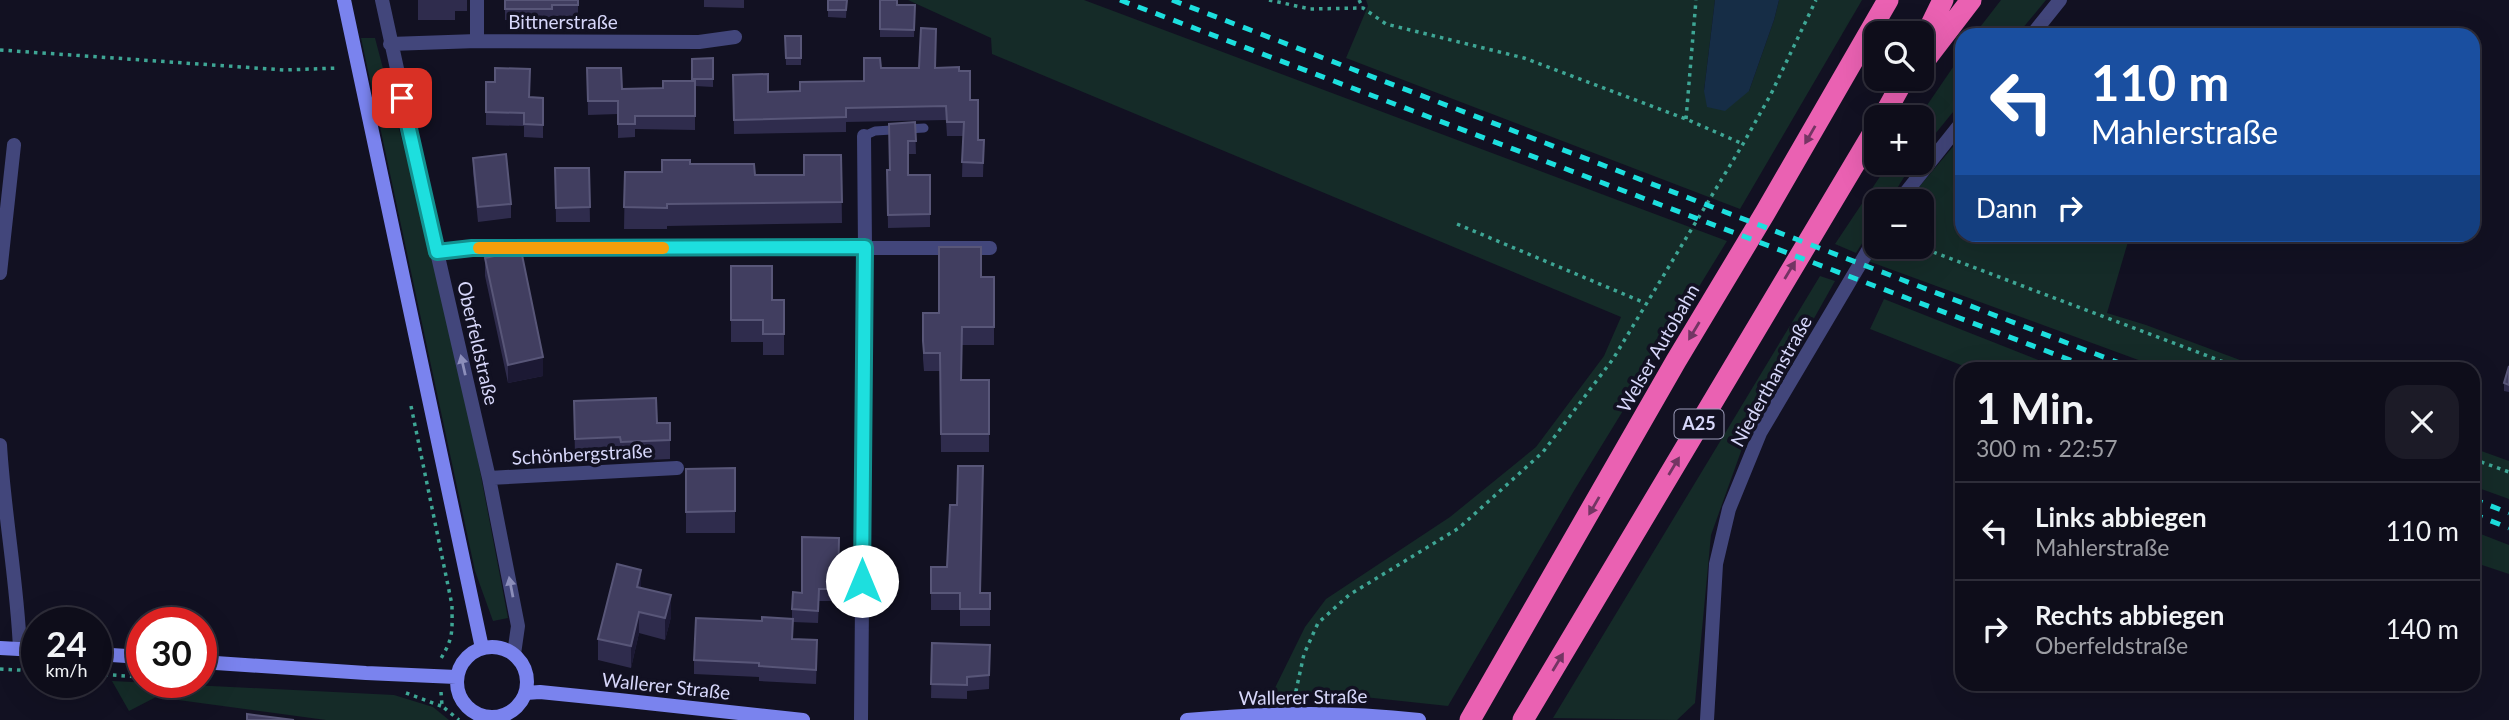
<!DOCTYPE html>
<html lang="de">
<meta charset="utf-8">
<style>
:root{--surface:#0e0d1a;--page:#1c1b27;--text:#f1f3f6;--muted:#9b9ca2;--line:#2e2d39}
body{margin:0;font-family:Lato,sans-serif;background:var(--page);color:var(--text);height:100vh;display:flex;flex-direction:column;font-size:26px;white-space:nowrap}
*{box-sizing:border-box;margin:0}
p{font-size:23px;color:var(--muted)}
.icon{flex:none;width:38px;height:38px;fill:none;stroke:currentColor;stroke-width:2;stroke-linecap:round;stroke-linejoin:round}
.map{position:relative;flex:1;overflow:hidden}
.drawer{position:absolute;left:1955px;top:362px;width:525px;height:329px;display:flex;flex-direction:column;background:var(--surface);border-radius:21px;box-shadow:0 7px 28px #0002,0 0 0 2px var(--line)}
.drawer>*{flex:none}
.hud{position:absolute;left:1955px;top:28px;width:525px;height:214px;border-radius:21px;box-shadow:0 7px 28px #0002,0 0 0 2px var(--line);background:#1a4fa0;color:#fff;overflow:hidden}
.buttons{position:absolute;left:1864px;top:21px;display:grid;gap:14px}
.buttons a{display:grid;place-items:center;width:70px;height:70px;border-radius:14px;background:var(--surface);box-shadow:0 7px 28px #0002,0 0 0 2px var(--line);font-size:35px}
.speed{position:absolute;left:21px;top:607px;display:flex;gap:14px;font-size:35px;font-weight:700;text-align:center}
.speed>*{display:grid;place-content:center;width:91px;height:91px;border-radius:50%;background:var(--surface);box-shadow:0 7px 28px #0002,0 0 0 2px var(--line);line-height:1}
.speed small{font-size:18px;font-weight:400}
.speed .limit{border:10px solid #d22;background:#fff;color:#111}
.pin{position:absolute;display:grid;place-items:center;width:60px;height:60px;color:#fff;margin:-30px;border-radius:14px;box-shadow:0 4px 10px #0006}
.me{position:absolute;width:77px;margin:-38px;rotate:0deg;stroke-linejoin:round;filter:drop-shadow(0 0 5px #0008)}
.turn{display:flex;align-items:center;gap:24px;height:147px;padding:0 21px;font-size:32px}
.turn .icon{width:91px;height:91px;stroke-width:2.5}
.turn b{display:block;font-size:49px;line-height:60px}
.then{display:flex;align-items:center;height:66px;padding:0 21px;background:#0003;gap:14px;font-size:26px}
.round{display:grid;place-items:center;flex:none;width:74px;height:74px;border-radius:21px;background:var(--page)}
.overview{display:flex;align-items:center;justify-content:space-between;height:119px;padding:0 21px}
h1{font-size:42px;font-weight:700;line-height:52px}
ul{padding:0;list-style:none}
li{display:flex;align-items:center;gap:21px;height:98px;padding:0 21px;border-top:2px solid var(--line)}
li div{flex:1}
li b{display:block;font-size:26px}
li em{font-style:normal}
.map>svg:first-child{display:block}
.green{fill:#152b28}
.water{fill:#162d46}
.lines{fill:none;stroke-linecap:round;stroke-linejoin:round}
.path{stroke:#3ea695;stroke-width:3.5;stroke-dasharray:3.5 5;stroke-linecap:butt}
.lane{stroke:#42467b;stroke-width:9}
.street{stroke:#42467b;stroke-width:14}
.secondary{stroke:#7a83ee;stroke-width:14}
.highway{stroke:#ea61b2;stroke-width:21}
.rail{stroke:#1ddfde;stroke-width:5;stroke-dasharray:10 9;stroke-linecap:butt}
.wall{fill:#2f2c4d}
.shaded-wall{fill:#1c1934}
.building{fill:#413e60;stroke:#585678;stroke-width:2}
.oneway{fill:#733563}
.oneway2{fill:#8c8eba}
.route-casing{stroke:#139190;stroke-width:18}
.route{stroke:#1ddfde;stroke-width:12}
.slow{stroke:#f59e0b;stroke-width:12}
.labels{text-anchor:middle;stroke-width:7;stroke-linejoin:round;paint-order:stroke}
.shield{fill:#121122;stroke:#9c9cb9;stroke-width:2}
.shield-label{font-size:18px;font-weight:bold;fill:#d7d7fa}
.street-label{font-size:19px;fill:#d7d7fa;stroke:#121122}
</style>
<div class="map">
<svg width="2509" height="720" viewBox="0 0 2509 720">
<rect width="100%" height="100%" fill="#121122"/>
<path class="green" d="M 908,0 L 1084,0 L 1727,241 L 1575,489 L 1448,706 L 1364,697 L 1271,696 L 1305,627 L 1326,599 L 1450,517 L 1536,447 L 1604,356 L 1621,317 L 992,54 L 991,38 Z
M 1366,0 L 1715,0 L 1704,91 L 1749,91 L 1774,20 L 1779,0 L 1862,0 L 1740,209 L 1346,58 L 1368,6 Z
M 2001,0 L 2046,0 L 2017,35 L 1974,35 Z
M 361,38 L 375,38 L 456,345 L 508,618 L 493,621 L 475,571 Z
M 1962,54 L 1962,101 L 1922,150 L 1922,117 L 1919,117 Z
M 1962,136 L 1962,234 L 2130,235 L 2107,313 L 2146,325 L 2264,369 L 2163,369 L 1868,261 L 1876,247 L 1922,247 L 1922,201 L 1907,201 Z
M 1889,163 L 1913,163 L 1889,201 L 1876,201 L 1876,221 L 1856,253 L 1835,244 Z
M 1820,276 L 1835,281 L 1744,443 L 1711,535 L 1695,703 L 1677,720 L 1553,718 Z
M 1884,299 L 2061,369 L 1971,369 L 1870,329 Z
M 2473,448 L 2509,461 L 2509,499 L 2473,486 Z
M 2473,531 L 2509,545 L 2509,574 L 2473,562 Z
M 112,681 L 394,695 L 433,707 L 449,720 L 326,720 L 156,697 L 129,711 Z"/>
<path class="water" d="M 1715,0 L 1779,0 L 1774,20 L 1749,91 L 1725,111 L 1707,107 L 1704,91 Z"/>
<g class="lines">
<path class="path" d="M 1269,0 L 1310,9 L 1363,8 L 1386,24 L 1524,58 L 1686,119 L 1743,144
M 1359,0 L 1363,8
M 0,50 L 284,70 L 339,68
M 1686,119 L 1696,0
M 1457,224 L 1645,303
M 1900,247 L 1905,249 L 1933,252 L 2242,369
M 411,406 L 452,605 C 452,632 454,637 440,660
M 2473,459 L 2509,472
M 0,669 L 37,671
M 96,674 L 142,677
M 441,692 L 442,706 L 459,720
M 406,693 L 441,706
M 1294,700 L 1304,654 L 1318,623 L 1349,595 L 1459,528 L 1543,452 L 1613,359 L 1743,144 L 1771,94 L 1816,0"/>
<path class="lane" d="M 864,136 L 875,131 L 924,128"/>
<path class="street" d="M 382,0 L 437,252 L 489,478 L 518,626 L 514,654
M 2032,35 L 2060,0
M 477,41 L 477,0
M 390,44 L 477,41 L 699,42 L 735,37
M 1899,201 L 1962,122
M 437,252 L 472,248 L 990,248
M 0,273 L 14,145
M 0,445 C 4,513 17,580 20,649
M 489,478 L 677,468
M 861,720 L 865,247 L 864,136
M 1707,720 L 1716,564 L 1729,509 L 1760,433 L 1876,237"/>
<path class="secondary" d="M 344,0 L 482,648
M457 682a35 35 0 1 1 70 0a35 35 0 1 1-70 0Z
M 0,648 L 37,650
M 96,654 L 142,657
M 201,662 L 366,673 L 456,677
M 526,693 L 540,692 L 619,700 L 803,720
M 1187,720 C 1266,713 1340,711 1419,720"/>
<path class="highway" d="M 1922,43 L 1943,0
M 1922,64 L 1971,0
M 1883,117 L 1904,79
M 1470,720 L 1676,361 L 1765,213 L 1888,0
M 1523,720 L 1876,128"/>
<path class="rail" d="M 1120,0 L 2094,369
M 1172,0 L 2135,369
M 2473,499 L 2509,513
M 2473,514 L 2509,528"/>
</g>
<path class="wall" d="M 418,0 L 467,0 L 467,11 L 455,11 L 455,20 L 418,20 Z
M 505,0 L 578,0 L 578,16 L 552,16 L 552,20 L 505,20 Z
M 704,0 L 744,0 L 744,8 L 704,7 Z
M 828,0 L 847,0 L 846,18 L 828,17 Z
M 880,0 L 897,5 L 915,5 L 914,37 L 880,37 Z
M 785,36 L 801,36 L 801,65 L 786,65 Z
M 713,58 L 713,87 L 695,86 L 695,130 L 635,129 L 635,137 L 618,138 L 618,114 L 588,115 L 587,68 L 622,89 L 663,88 L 692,81 L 692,59 Z
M 881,68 L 936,68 L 959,71 L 970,100 L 978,140 L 984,140 L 983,177 L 962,177 L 963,136 L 947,136 L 946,120 L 846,122 L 846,132 L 734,134 L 733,75 L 768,92 L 800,91 L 864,81 Z
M 486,82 L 530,97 L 543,98 L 543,138 L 524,137 L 524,126 L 486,125 Z
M 915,122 L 916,154 L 908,154 L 908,175 L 930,175 L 930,227 L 888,228 L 887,170 L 890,170 Z
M 841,155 L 842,223 L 667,226 L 667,229 L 624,229 L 625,172 L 662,172 L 690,164 L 755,175 L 804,175 Z
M 473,158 L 511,204 L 511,218 L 478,222 L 473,172 Z
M 555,168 L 589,168 L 590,222 L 556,222 Z
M 485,258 L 543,376 L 508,383 L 485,276 Z
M 731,266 L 772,300 L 784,300 L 784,355 L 763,355 L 763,342 L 731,342 Z
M 981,277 L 994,277 L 994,345 L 962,345 L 961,380 L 989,380 L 989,452 L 941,452 L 940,371 L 924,371 L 923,359 L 923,313 L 939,313 Z
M 2509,366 L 2509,392 L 2504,391 L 2504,383 Z
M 574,401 L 657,423 L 670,423 L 670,459 L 621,461 L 620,456 L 575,458 Z
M 735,468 L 735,533 L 686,533 L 686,469 Z
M 839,538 L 838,601 L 819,601 L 818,623 L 793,622 L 793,639 L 817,655 L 816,684 L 759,681 L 759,677 L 694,674 L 694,660 L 762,621 L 792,619 L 792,609 Z
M 931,567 L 981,593 L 990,593 L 990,626 L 960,626 L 960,610 L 931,610 Z
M 641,588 L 671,617 L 665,640 L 639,633 L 631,668 L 598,660 L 598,639 Z
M 932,643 L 990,645 L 989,689 L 967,691 L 967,699 L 931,698 Z"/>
<path class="shaded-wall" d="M 543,357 L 543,376 L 508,383 L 508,365 Z
M 641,570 L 641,591 L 637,587 Z
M 671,595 L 671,617 L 665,640 L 665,618 Z
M 639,612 L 639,633 L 631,668 L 631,646 Z"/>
<path class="building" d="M 505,0 L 578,0 L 578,5 L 552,5 L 552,9 L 505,9 Z
M 828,0 L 847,0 L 846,10 L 828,10 Z
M 880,0 L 897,0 L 897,5 L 915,5 L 914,30 L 880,29 Z
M 921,28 L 936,29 L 935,68 L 959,67 L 959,71 L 970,71 L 970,100 L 978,100 L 978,140 L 984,140 L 983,163 L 962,162 L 964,122 L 947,122 L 946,106 L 846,108 L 846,117 L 734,120 L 733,75 L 768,74 L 768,92 L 800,91 L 800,82 L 864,81 L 864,58 L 880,58 L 881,68 L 919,68 Z
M 785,36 L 801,36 L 801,58 L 786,58 Z
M 713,58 L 713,79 L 692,79 L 692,59 Z
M 495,68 L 530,69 L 529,97 L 543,98 L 543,125 L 524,124 L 524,113 L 486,112 L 486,82 L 495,82 Z
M 587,68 L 621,68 L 622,89 L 663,88 L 663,81 L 695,81 L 695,116 L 635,116 L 635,124 L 618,124 L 618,101 L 588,101 Z
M 915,122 L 916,141 L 908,141 L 908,175 L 930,175 L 930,214 L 888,215 L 887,170 L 890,170 L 889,124 Z
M 506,154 L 511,204 L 478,207 L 473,158 Z
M 804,155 L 841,155 L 842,202 L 667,204 L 667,208 L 624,207 L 625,172 L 662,172 L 662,160 L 690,160 L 690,164 L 754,164 L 755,175 L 804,175 Z
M 555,168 L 589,168 L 590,207 L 556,208 Z
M 939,247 L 981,247 L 981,277 L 994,277 L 994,327 L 962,327 L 961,380 L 989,380 L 989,434 L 941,434 L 940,353 L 924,353 L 923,341 L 923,313 L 939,313 Z
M 521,250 L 543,357 L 508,365 L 485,258 Z
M 731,266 L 772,266 L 772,300 L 784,300 L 784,334 L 763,334 L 763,320 L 731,320 Z
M 2509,366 L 2509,385 L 2504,383 Z
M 656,398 L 657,423 L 670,423 L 670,440 L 621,442 L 620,437 L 575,439 L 574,401 Z
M 958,466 L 983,466 L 980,593 L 990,593 L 990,609 L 960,609 L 960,593 L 931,593 L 931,567 L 947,567 L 950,505 L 957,505 Z
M 735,468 L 735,511 L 686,512 L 686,469 Z
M 802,537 L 839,538 L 838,589 L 819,589 L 818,611 L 792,609 L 793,592 L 802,593 Z
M 617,564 L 641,570 L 637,587 L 671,595 L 665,618 L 639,612 L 631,646 L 598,639 Z
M 762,617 L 793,619 L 792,639 L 817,640 L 816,670 L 759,666 L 759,663 L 694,660 L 696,618 L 762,621 Z
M 932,643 L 990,645 L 989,675 L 967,677 L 967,685 L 931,684 Z
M 247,714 L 294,720 L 247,720 Z"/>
<defs><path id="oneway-solid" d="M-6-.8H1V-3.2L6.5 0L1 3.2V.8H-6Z" transform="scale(1.75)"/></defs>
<g class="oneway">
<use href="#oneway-solid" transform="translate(1810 135) rotate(120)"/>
<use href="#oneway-solid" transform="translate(1790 270) rotate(-59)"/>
<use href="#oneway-solid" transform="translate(1694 331) rotate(121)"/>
<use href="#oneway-solid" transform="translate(1674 466) rotate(-59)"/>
<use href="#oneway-solid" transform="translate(1594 506) rotate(120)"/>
<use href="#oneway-solid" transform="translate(1558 662) rotate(-59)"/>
</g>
<g class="oneway2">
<use href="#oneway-solid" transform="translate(463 365) rotate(-103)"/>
<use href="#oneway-solid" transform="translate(511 587) rotate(-101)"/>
</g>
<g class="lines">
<g class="route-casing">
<path id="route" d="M 402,98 L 437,252 L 472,248 L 865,247 L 862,581"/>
</g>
<use href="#route" class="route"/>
<path class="slow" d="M 479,248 L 663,248"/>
</g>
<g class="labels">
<rect class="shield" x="1674.5" y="409.5" width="49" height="29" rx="5"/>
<g class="shield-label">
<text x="1699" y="430">A25</text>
</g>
<g class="street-label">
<text x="563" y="29">Bittnerstraße</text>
<text transform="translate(478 343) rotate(77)" y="7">Oberfeldstraße</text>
<text transform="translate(1658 348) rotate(-60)" y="7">Welser Autobahn</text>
<text transform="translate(1771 381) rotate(-61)" y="7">Niederthanstraße</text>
<text transform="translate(582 454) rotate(-3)" y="7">Schönbergstraße</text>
<text transform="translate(666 686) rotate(6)" y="7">Wallerer Straße</text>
<text transform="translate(1303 697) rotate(-1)" y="7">Wallerer Straße</text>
</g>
</g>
</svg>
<div class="buttons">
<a><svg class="icon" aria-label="search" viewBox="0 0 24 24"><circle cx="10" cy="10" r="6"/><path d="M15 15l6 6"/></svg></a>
<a>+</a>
<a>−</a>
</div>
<div class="speed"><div>24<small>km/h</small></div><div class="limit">30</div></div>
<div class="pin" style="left:402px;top:98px;background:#d93025"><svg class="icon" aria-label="arrive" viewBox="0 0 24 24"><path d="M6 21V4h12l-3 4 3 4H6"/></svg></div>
<svg class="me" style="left:862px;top:581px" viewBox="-20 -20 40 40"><circle r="19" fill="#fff"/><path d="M0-13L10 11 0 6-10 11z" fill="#1ddfde"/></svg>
<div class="hud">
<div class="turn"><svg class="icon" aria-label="left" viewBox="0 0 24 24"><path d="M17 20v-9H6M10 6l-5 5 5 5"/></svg><div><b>110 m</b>Mahlerstraße</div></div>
<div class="then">Dann<svg class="icon" aria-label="right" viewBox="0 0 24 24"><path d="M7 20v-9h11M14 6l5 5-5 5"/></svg></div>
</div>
<section class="drawer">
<div class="overview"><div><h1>1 Min.</h1><p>300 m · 22:57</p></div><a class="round"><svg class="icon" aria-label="close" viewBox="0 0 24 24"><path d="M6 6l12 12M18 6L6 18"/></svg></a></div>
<ul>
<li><svg class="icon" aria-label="left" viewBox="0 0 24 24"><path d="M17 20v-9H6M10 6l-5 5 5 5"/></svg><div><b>Links abbiegen</b><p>Mahlerstraße</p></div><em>110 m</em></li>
<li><svg class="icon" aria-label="right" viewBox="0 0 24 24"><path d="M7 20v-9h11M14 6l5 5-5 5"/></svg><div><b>Rechts abbiegen</b><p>Oberfeldstraße</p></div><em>140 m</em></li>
</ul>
</section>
</div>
